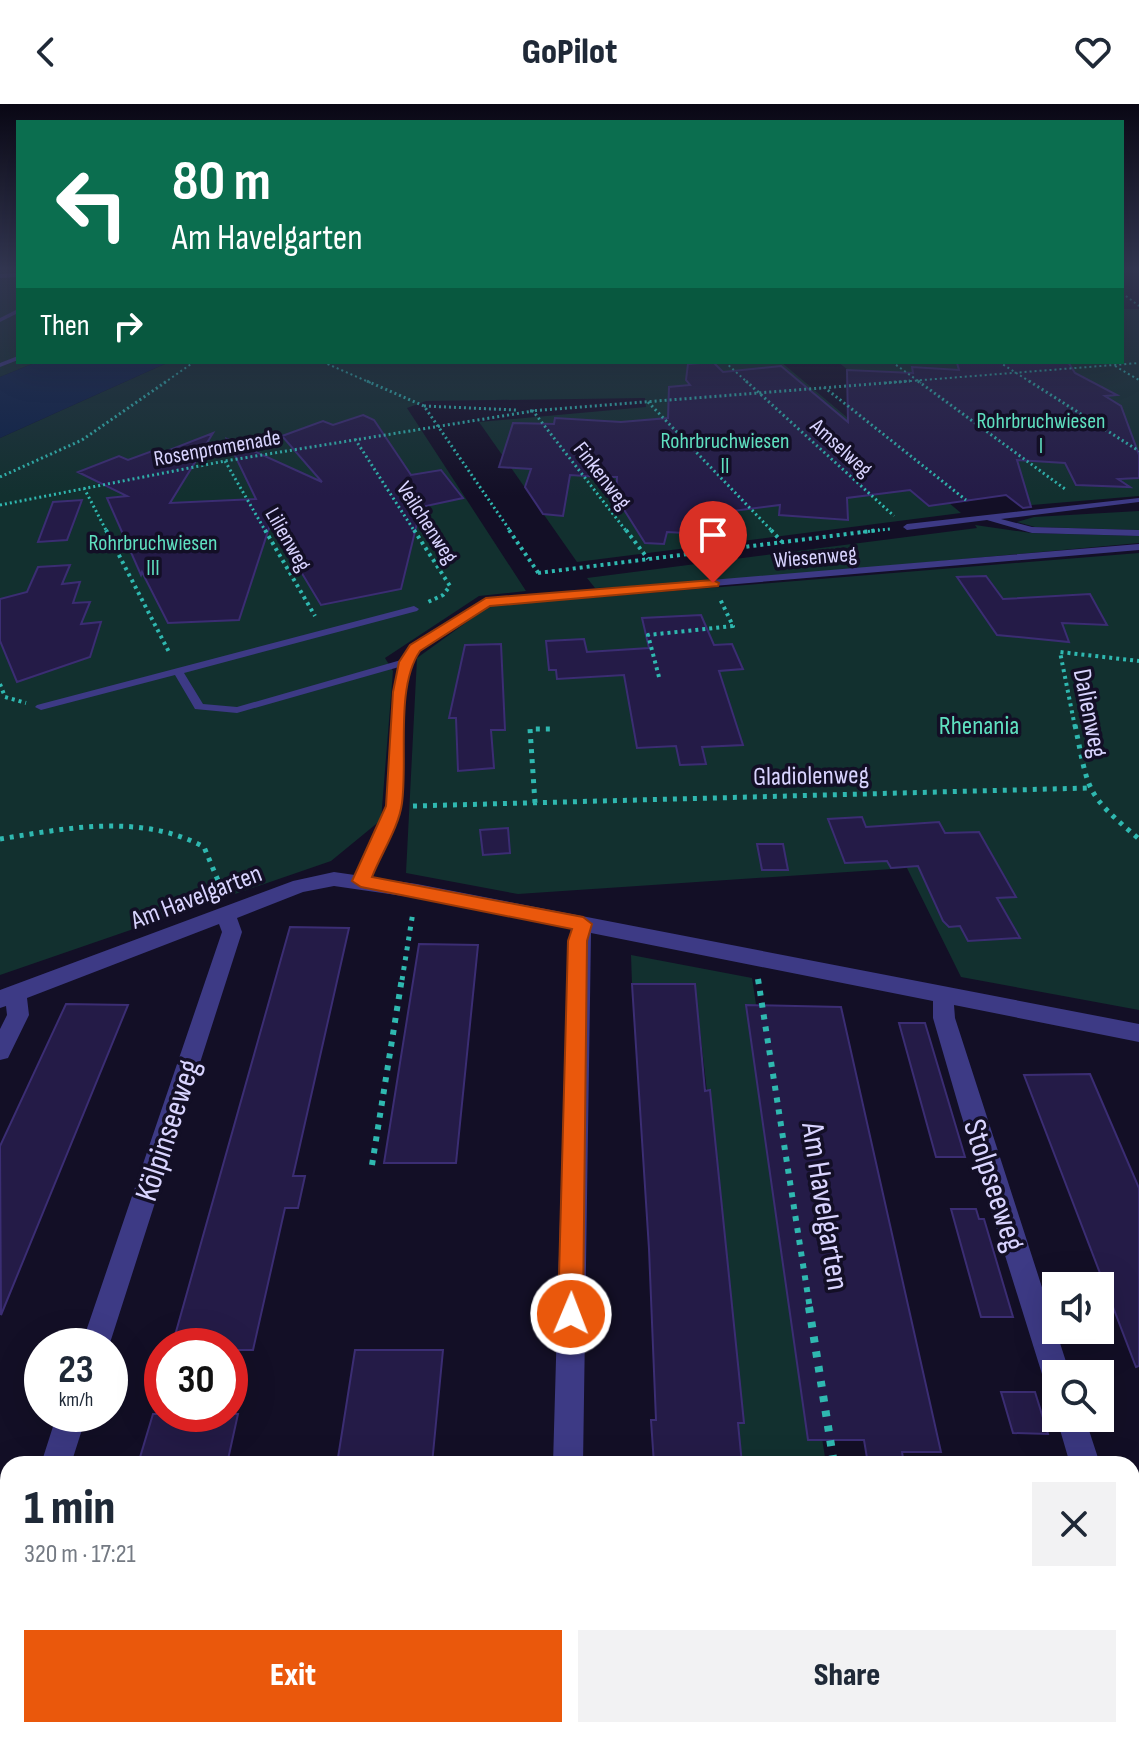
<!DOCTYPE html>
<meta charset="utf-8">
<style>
:root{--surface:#fff;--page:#f2f2f3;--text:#1f2937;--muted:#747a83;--accent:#ea580c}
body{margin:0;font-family:"Sofia Sans Condensed",sans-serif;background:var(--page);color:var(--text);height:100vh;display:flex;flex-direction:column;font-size:30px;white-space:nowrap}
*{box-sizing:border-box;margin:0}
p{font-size:26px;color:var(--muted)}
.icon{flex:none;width:44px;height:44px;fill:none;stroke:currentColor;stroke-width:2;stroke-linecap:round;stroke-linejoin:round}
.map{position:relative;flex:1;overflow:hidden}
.panel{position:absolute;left:0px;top:1352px;width:1140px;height:282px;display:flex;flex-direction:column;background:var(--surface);border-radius:24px 24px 0 0;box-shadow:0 8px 32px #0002}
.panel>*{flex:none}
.top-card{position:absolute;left:16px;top:16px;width:1108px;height:244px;border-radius:0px;box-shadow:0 8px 32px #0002;background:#0b6e4f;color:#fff;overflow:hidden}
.tools{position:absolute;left:1042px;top:1168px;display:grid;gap:16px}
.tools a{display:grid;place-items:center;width:72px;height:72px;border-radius:0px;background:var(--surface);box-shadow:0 8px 32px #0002;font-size:40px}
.speed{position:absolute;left:24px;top:1224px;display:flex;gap:16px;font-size:40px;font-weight:700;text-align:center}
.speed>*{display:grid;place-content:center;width:104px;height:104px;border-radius:50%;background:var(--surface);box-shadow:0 8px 32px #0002;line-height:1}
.speed small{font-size:20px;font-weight:400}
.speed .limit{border:12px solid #d22;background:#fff;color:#111}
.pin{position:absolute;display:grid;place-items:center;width:68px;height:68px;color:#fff;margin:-82px -34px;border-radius:50% 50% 50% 0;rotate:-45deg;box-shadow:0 0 8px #0007}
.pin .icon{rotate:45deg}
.me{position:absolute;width:88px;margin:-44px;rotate:1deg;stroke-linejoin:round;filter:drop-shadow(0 0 6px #0008)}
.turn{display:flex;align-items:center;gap:28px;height:168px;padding:0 24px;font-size:36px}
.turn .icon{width:104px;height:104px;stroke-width:2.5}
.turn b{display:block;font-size:56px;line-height:68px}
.then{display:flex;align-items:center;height:76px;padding:0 24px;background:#0003;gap:16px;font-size:30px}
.round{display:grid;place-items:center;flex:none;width:84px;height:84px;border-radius:0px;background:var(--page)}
.headline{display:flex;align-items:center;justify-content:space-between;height:136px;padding:0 24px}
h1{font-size:48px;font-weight:800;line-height:60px}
.cta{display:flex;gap:16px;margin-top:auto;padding:16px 24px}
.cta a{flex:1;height:92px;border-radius:0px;background:var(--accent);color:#fff;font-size:32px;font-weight:800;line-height:92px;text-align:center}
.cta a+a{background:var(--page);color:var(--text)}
header{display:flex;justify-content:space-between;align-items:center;height:104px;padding:0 24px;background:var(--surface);font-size:36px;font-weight:800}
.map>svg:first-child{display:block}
.green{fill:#12302f}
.water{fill:#0c2248}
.building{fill:#241b47;stroke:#3b2d73;stroke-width:2}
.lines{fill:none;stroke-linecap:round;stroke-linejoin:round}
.path-far5{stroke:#2fb8b0;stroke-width:2;stroke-dasharray:2 3;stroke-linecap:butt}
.path-far4{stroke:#2fb8b0;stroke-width:3;stroke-dasharray:2 3;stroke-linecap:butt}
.path-far3{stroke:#2fb8b0;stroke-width:4;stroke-dasharray:3 4;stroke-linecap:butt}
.path-far2{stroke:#2fb8b0;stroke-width:5;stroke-dasharray:4 6;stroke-linecap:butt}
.path-far1{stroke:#2fb8b0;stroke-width:6;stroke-dasharray:5 7;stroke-linecap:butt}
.path{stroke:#2fb8b0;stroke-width:8;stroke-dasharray:6 9;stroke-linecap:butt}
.service{fill:#3d3a85;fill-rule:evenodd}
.minor{fill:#3d3a85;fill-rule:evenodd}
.route{fill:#ea580c;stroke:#983908;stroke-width:2}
.labels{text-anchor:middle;stroke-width:7;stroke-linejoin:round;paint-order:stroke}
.far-park-label{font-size:22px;fill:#5fe0c0;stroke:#130f26}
.far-street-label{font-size:22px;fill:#d9d4ff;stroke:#130f26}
.street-label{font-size:26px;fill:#d9d4ff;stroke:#130f26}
.park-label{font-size:26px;fill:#5fe0c0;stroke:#130f26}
.near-street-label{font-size:32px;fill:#d9d4ff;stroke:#130f26}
</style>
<header><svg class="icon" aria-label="back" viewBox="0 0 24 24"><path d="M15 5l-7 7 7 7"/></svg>GoPilot<svg class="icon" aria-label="heart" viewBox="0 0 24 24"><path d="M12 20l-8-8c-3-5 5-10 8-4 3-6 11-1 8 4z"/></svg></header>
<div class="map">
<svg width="1139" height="1633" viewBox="0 0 1139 1633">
<rect width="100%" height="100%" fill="#130f26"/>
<path class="green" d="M 0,163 L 18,163 L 18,258 L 37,258 L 0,273 Z
M 1122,205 L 1139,205 L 1139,392 L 1020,402 L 838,258 L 1122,258 Z
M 169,258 L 781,258 L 961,409 L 577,458 L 479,318 L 646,303 L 645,294 L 426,297 L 407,304 L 526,487 L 479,492 L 385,554 L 393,567 L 381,716 L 331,757 L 0,871 L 0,334 Z
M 1139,407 L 1139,426 L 1035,423 L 1017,418 L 1034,413 Z
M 975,421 L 1031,429 L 1139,432 L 1139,439 L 712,478 L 595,484 L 587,474 L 977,424 Z
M 1139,449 L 1139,906 L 961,873 L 907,764 L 518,790 L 406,769 L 417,554 L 489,502 Z
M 631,851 L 752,874 L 826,1360 L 742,1360 L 738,1319 L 744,1318 L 695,881 L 632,880 Z"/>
<path class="water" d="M 37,258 L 169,258 L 0,334 L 0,273 Z"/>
<path class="building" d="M 713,258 L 723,268 L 781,262 L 848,318 L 847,266 L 913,269 L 912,263 L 959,266 L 957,259 L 970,258 L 1068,258 L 1075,269 L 1117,291 L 1105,292 L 1121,302 L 1139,351 L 1139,374 L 1118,375 L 1130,383 L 1076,381 L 1065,359 L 1017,356 L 1031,403 L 1023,404 L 1006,391 L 929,402 L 910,386 L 847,394 L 848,416 L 779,411 L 780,401 L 725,408 L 723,431 L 667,428 L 664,440 L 645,439 L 616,393 L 617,373 L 602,373 L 600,369 L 600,373 L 570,371 L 563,412 L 543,410 L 525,383 L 531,365 L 499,363 L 513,319 L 554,320 L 555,314 L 621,318 L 668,314 L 669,283 L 690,281 L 686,276 L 688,260 Z
M 363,311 L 374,316 L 411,371 L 441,366 L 463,394 L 421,403 L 401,485 L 321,501 L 271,418 L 239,516 L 168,519 L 142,468 L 141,471 L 107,394 L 127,392 L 78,368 L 119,352 L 128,356 L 155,346 L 162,349 L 213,329 L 170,399 L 256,395 L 227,335 L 322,378 L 282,332 L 323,317 L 333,321 Z
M 82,396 L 67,436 L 38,438 L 53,398 Z
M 70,461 L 62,480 L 80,478 L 73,499 L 90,498 L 81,520 L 101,518 L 90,553 L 17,578 L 0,537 L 0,495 L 27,488 L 38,463 Z
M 986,472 L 1003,495 L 1090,490 L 1107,521 L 1062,519 L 1069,538 L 997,531 L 957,473 Z
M 701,511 L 714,541 L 732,540 L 743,565 L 719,567 L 743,641 L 702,643 L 706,660 L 680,661 L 676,642 L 637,644 L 624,571 L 557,575 L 556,566 L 549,566 L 546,537 L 584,535 L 587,548 L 649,544 L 642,514 Z
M 501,540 L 505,626 L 491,626 L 494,664 L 458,667 L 456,614 L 449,614 L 465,541 Z
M 862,713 L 866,723 L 939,718 L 945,729 L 979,728 L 1016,793 L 997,794 L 1020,834 L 968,837 L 960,822 L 949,823 L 943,817 L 918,762 L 891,764 L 887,757 L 845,759 L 828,715 Z
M 508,724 L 510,749 L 483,751 L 480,726 Z
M 757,740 L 783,740 L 788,766 L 762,766 Z
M 290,823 L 349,824 L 293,1072 L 305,1072 L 298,1104 L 285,1104 L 253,1246 L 230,1246 L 230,1242 L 172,1242 Z
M 419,840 L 478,841 L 456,1059 L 384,1059 Z
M 632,880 L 695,880 L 705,987 L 710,986 L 744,1319 L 738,1319 L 742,1360 L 654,1360 L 651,1316 L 656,1316 L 649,1145 Z
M 66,900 L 128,901 L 1,1211 L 0,1042 Z
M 746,901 L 841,903 L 941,1348 L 902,1348 L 904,1360 L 868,1360 L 864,1336 L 808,1336 Z
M 899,919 L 925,919 L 965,1053 L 936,1053 Z
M 1090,970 L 1139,1084 L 1139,1262 L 1136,1263 L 1024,971 Z
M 951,1105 L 976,1105 L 979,1115 L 984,1115 L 1013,1213 L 981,1213 Z
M 355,1246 L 443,1246 L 432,1360 L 337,1360 Z
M 1001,1288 L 1035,1288 L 1048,1330 L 1013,1329 Z
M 153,1310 L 238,1310 L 227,1360 L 138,1360 Z"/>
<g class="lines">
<path class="path-far5" d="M 1122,189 L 1139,202
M 323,258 L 371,279
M 725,258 L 748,279
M 892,258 L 921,279
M 999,258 L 1032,279
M 1115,262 L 1139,276
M 164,279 L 194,258
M 885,279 L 1139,259"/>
<path class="path-far4" d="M 367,277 L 424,302 L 511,428
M 746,277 L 894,412
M 918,277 L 1065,385
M 1029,277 L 1139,347
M 824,283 L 966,396
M 648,298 L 773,428
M 424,302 L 516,306
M 530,307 L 910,277
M 355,335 L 415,428
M 225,357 L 266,428
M 0,373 L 82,336 L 167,277
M 84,384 L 107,428
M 0,401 L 225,357 L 533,307 L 627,428
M 863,428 L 890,425"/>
<path class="path-far3" d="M 106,426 L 170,550
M 265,426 L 315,512
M 414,426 L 450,482 L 443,491 L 428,498
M 509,426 L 539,470
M 626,426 L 648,455
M 771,426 L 782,438
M 538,469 L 879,426
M 659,573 L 648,531 L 733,522 L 720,495
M 0,580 L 5,593 L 26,599
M 1075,623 L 1060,548 L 1139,557"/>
<path class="path-far2" d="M 1075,621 C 1089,689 1085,689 1139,735
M 535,699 L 530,625 L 553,625
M 413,702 L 1088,684
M 0,735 C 68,724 141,709 204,743 L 222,786
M 402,876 L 413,808"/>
<path class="path-far1" d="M 758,875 L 810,1205
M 372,1061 L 402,874"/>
<path class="path" d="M 809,1203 L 834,1360
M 876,1626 L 877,1633"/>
<path class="service" d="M 18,169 L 18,173 L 0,174 L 0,170 Z
M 18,205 L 18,209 L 0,218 L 0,214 Z
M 18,252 L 18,256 L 0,263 L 0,259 Z
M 1139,394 L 1139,398 L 1001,415 L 1032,423 L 1139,426 L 1139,432 L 1032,429 L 987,416 L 907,426 L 903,423 L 907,420 Z
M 1139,440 L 1139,446 L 488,501 L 419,546 L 410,558 L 405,588 L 400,702 L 368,777 L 361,782 L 354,777 L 388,702 L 395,588 L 399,563 L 237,609 L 195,605 L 175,571 L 41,606 L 35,603 L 37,601 L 414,502 L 419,505 L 417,507 L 184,569 L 203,600 L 237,603 L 401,556 L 411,542 L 486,495 Z"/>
<path class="minor" d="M 334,768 L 417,780 L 1139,920 L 1139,938 L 954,901 L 955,914 L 1070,1270 L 1056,1270 L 1056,1284 L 1046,1280 L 1042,1270 L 960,1007 L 933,914 L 933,897 L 591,829 L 583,1360 L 553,1360 L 568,837 L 571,825 L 417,794 L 334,782 L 303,788 L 237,814 L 242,828 L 109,1242 L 81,1242 L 222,828 L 219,820 L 27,894 L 29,911 L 8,954 L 0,956 L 0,925 L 7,911 L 6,902 L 0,904 L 0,886 L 293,777 Z
M 57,1310 L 87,1310 L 71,1360 L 41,1360 Z
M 1056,1312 L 1085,1314 L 1100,1360 L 1070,1360 Z
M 8,1487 L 8,1542 L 0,1545 L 0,1491 Z
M 1132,1490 L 1139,1493 L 1139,1546 L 1132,1543 Z
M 548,1626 L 584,1626 L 584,1633 L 548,1633 Z"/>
</g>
<linearGradient id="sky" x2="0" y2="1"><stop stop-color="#0a0815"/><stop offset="0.42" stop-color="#333752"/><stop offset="1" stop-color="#333752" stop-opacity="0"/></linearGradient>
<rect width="1139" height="392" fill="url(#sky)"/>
<path class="route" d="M 713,476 L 719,479 L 718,482 L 490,502 L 420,547 C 395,583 408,655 402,699 C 399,723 381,750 372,773 L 583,813 L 592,820 L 587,837 L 583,1210 L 579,1219 L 571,1223 L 562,1219 L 558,1210 L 568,837 L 572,825 L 361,783 L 352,777 L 386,702 L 393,588 L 399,558 L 410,541 L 486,494 Z"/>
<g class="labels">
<g class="far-park-label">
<text x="1041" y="324">Rohrbruchwiesen<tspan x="1041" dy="25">I</tspan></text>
<text x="725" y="344">Rohrbruchwiesen<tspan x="725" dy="25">II</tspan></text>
<text x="153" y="446">Rohrbruchwiesen<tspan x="153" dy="25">III</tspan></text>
</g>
<g class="far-street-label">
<text transform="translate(217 343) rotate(-10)" y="8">Rosenpromenade</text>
<text transform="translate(842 343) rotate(42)" y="8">Amselweg</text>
<text transform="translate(603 371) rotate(52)" y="8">Finkenweg</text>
<text transform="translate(428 418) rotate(57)" y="8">Veilchenweg</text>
<text transform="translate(289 435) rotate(60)" y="8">Lilienweg</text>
<text transform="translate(815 452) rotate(-5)" y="8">Wiesenweg</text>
</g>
<g class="street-label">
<text transform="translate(1091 609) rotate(79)" y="9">Dalienweg</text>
<text transform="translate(811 671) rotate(-1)" y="9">Gladiolenweg</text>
<text transform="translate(196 792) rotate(-21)" y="9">Am Havelgarten</text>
</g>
<g class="park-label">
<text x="979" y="630">Rhenania</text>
</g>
<g class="near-street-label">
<text transform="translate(167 1026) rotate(-72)" y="11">Kölpinseeweg</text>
<text transform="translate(995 1081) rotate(72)" y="11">Stolpseeweg</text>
<text transform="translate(826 1102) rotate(81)" y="11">Am Havelgarten</text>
</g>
</g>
</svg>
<div class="tools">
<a><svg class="icon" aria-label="sound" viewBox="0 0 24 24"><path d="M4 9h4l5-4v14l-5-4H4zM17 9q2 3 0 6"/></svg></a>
<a><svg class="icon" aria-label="search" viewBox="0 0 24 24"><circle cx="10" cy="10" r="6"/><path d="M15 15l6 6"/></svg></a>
</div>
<div class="speed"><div>23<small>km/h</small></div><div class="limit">30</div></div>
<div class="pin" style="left:713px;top:479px;background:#d93025"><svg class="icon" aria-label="arrive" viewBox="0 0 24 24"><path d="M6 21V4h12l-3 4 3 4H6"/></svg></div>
<svg class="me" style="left:571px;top:1210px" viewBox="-20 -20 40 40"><circle r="17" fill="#ea580c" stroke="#fff" stroke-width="3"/><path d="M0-11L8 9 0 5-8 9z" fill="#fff"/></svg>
<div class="top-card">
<div class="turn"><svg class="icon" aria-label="left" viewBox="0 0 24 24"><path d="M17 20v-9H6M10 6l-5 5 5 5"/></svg><div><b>80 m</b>Am Havelgarten</div></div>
<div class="then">Then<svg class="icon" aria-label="right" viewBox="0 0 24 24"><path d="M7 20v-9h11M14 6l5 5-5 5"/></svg></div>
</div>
<section class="panel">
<div class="headline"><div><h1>1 min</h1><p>320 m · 17:21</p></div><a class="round"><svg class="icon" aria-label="close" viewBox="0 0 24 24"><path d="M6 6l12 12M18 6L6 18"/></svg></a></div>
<div class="cta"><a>Exit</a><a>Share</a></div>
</section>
</div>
